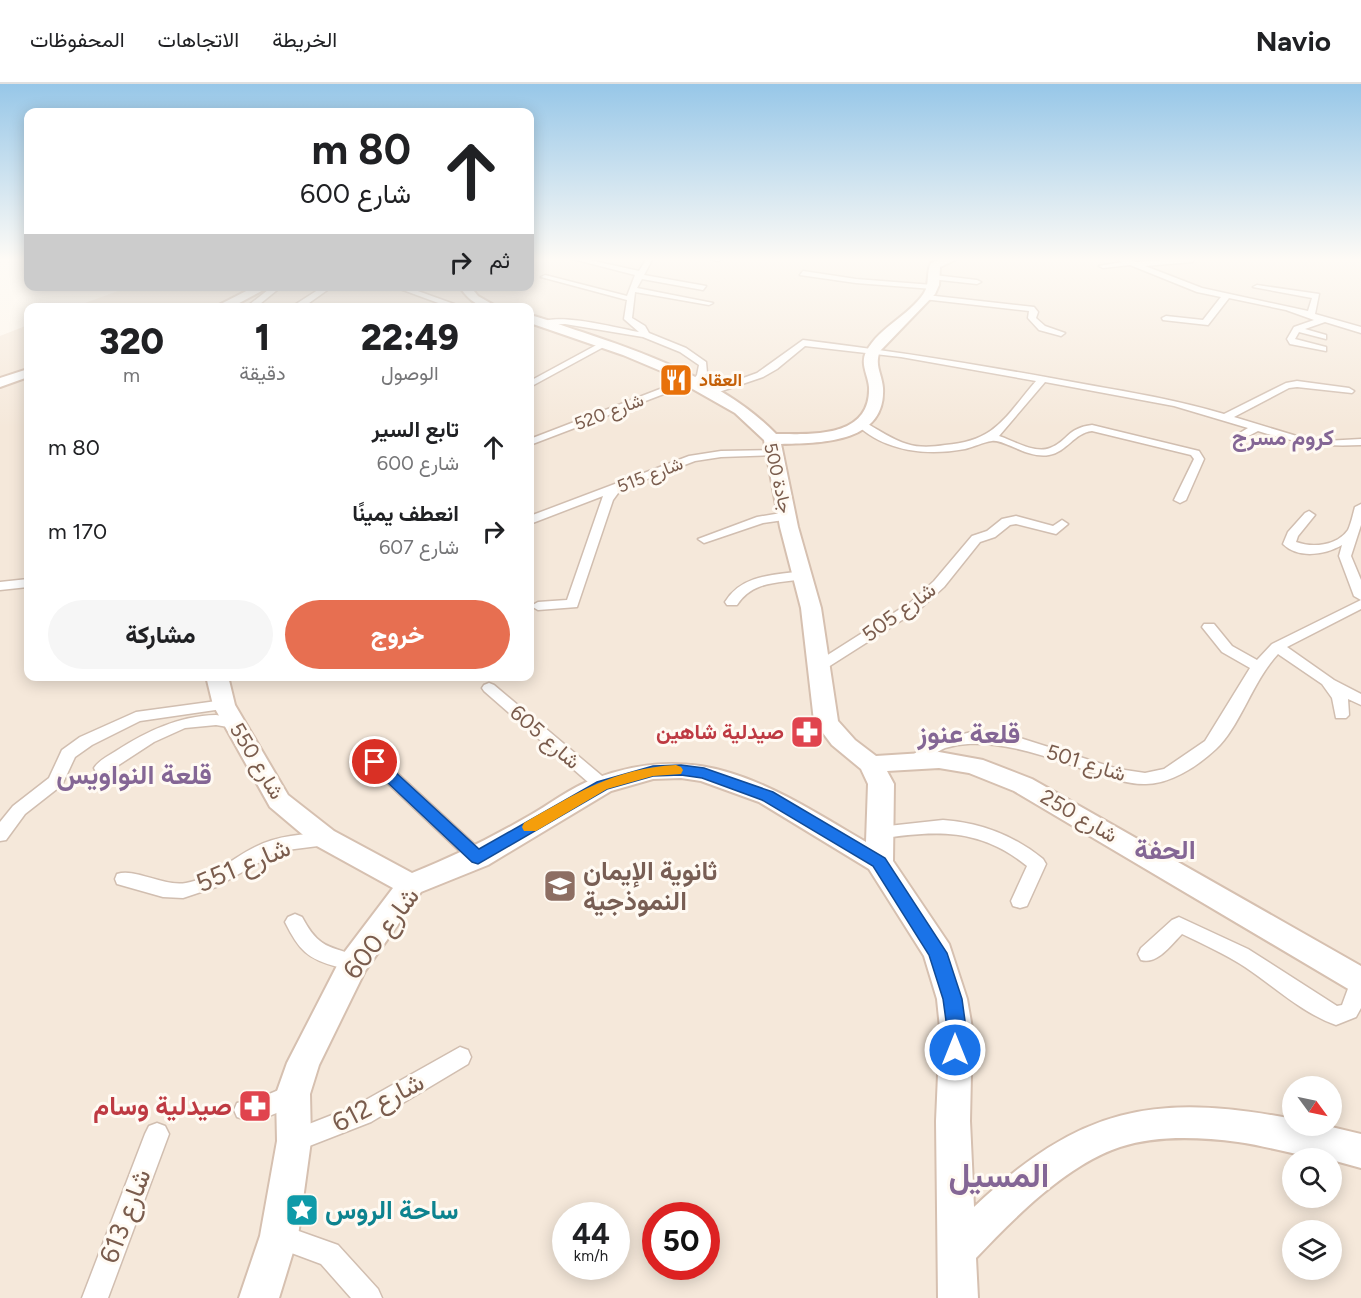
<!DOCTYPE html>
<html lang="ar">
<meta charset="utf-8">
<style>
:root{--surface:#fff;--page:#f6f6f6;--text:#202124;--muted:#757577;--line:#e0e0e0;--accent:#e76f51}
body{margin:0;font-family:Figtree,Vazirmatn,sans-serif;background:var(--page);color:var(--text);direction:rtl;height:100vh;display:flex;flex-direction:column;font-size:22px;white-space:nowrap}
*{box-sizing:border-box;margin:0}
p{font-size:20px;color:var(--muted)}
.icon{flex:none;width:33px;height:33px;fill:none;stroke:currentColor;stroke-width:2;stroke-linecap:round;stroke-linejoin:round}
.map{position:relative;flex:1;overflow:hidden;direction:ltr}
.drawer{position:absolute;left:24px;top:219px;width:510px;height:378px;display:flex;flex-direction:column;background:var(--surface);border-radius:12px;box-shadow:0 3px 15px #0003;direction:rtl}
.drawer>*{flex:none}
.guide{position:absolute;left:24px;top:24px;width:510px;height:183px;border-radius:12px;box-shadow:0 3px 15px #0003;direction:rtl;background:#fff;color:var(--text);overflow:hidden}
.needle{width:39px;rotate:123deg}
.buttons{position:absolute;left:1282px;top:992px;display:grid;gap:12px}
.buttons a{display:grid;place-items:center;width:60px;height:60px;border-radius:50%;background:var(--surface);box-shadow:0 3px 15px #0003;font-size:30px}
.speed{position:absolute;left:552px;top:1118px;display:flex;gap:12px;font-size:30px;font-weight:700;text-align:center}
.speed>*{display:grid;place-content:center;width:78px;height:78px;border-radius:50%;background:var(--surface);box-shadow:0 3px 15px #0003;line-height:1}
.speed small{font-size:15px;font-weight:400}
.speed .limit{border:9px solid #d22;background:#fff;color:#111}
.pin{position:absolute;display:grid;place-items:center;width:51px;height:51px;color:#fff;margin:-26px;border:3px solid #fff;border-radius:50%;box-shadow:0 2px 6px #0007}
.me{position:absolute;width:66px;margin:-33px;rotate:0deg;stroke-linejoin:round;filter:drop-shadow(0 0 4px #0008)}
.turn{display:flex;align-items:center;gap:21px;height:126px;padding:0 24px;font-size:27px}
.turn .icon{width:78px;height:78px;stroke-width:2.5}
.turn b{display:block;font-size:42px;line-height:51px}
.then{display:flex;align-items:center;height:57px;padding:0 24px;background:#0003;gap:12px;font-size:22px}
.eta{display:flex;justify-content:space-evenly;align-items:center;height:102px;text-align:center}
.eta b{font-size:36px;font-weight:800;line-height:42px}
.button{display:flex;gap:12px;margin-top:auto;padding:12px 24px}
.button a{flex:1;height:69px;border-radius:36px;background:var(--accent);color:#fff;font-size:24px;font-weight:800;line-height:69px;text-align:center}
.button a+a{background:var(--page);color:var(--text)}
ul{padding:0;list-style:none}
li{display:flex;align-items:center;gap:18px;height:84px;padding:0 24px}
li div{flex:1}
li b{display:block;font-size:22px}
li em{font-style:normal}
header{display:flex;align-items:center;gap:36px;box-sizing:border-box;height:84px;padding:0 30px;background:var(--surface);border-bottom:2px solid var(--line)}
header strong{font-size:28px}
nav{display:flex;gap:33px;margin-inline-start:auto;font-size:21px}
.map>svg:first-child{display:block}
.residential{fill:#f5e8da;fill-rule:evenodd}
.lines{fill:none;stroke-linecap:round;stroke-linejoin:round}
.minor-casing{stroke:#d1beb0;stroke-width:3}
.secondary-casing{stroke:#d6c0b0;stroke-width:4}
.minor{fill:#fff;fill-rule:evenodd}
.secondary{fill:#fff;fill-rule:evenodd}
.route{fill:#1a73e8;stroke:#114b97;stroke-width:1.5}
.slow{fill:#f59e0b}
.labels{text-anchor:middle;stroke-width:6;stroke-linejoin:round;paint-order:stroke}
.far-food-label{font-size:18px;font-weight:bold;fill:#c56008;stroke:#fffaf3;text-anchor:start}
.far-street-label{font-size:18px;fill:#7a5c4d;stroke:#fffaf3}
.street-label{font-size:21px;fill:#7a5c4d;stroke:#fffaf3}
.health-label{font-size:21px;font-weight:bold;fill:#be3a42;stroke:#fffaf3;text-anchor:end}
.far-district-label{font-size:22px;font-weight:bold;fill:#846695;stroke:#fffaf3}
.near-street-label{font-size:26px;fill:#7a5c4d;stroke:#fffaf3}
.near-education-label{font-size:26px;font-weight:bold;fill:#785e54;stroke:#fffaf3;text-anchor:start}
.near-health-label{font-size:26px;font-weight:bold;fill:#be3a42;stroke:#fffaf3;text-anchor:end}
.near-culture-label{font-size:26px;font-weight:bold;fill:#0d838f;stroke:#fffaf3;text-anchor:start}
.district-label{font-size:27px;font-weight:bold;fill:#846695;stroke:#fffaf3}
.near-district-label{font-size:33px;font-weight:bold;fill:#846695;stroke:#fffaf3}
</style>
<header>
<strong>Navio</strong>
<nav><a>الخريطة</a><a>الاتجاهات</a><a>المحفوظات</a></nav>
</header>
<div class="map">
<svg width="1361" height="1214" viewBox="0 0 1361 1214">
<rect width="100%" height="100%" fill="#fdf6ec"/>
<path class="residential" d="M 530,174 L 1361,174 L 1361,1214 L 0,1214 L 0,252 L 28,241 L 28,592 L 530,592 L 530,224 L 74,223 L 129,203 L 530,202 ZM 1293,1002 L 1332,1002 L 1332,1041 L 1293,1041 ZM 1293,1074 L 1332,1074 L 1332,1113 L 1293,1113 ZM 566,1131 L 616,1131 L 616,1182 L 566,1182 ZM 656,1131 L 706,1131 L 706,1182 L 656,1182 ZM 1293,1146 L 1332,1146 L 1332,1185 L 1293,1185 Z"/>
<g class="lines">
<g class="minor-casing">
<path id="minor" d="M 569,174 L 580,174 L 639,187 L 647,174 L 653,174 L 644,191 L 706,202 L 703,206 L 642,195 L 637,204 L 713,219 L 709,221 L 635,208 L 632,234 L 645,242 L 649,249 L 686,264 L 706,278 L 707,289 L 697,301 L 690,300 L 530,361 L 530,355 L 686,295 L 693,296 L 697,291 L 699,281 L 680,268 L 643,253 L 565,240 L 541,241 L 540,239 C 557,228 617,244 639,248 L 624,235 L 627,216 L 541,193 L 545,191 L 627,212 L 635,191 Z
M 707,174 L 721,174 L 722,175 L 718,177 Z
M 1115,174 L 1124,174 L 1136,178 L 1195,174 L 1192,178 L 1145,182 L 1202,204 L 1308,227 L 1312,214 L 1253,203 L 1257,201 L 1319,210 L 1315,230 L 1361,243 L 1361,249 L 1325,238 L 1305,245 L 1326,251 L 1326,255 L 1299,248 L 1295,255 L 1326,263 L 1326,267 L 1290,260 L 1287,255 L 1294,243 L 1314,236 L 1286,226 L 1229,214 L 1208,241 L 1163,236 L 1162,234 L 1166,232 L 1203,236 L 1221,213 L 1197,208 L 1130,181 L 1103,184 L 1099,182 L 1122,178 Z
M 803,187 L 856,195 L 933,201 L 937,203 L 933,205 L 856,199 L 800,191 Z
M 934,191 L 977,196 L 981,198 L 977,200 L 931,195 Z
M 273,202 L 282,202 L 255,224 L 245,224 Z
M 324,202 L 333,202 L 302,224 L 296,224 L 296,220 Z
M 392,202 L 404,202 L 465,224 L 452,224 Z
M 926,211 L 1034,223 L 1038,228 L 1036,234 L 1045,242 L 1065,249 L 1061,252 L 1039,246 L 1028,234 L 1029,227 L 923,215 Z
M 803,256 C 886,266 968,279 1051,294 C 1109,305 1167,313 1224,330 L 1286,299 L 1297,297 L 1349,304 L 1354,307 L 1352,309 L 1297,303 L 1289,304 L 1234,333 L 1300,353 L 1325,357 L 1361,355 L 1361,361 C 1320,363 1297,359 1258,347 L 1237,358 L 1232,355 L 1233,353 L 1248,344 L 1174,322 L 1045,298 L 999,352 C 1014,357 1035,370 1050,364 C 1068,357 1067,344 1092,341 L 1199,367 L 1204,375 L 1186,416 L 1180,419 L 1174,416 L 1194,375 L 1191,371 L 1092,347 C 1074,349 1067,368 1049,371 C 1028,375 1004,355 992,357 C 983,358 974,363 965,365 C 928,372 886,368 857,341 L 866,339 C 879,346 893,356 907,360 C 919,364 933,363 945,361 C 996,357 1005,333 1036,297 L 901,273 L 805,262 L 777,285 L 763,293 L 713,310 L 705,308 L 757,289 Z
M 602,258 L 609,260 L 530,303 L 530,297 Z
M 776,366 L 780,367 L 780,371 L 721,373 L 695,377 L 621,405 L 613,416 L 577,523 L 538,526 L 531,522 L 538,518 L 567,516 L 603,412 L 530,440 L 530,432 L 689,372 L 721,367 Z
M 1361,420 L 1361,441 L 1351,472 L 1361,496 L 1361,516 L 1354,512 L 1339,472 L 1342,461 C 1325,471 1298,475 1283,460 L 1288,448 L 1305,429 L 1309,427 L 1315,431 L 1298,452 L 1296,458 C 1312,464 1337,462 1348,446 C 1351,440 1353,430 1355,423 Z
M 787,428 L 791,429 L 791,435 L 763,439 L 704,459 L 698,455 L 757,433 Z
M 1016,432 L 1053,442 L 1062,436 L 1068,440 L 1056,450 L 1016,440 L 1010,441 L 995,453 L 980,458 L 944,503 L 921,524 L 825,585 L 815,585 L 813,582 L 815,579 L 911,518 L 934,497 L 972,452 L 987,447 L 1002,435 Z
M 804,487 L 810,491 L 809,494 C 781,500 754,495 737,521 L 727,521 L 725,518 C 742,490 775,491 804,487 Z
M 28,495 L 28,503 L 0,506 L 0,498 Z
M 1361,516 L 1361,525 L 1287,563 L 1334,596 L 1361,610 L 1361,621 L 1348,615 L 1349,631 L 1346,634 L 1336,634 L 1332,614 L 1322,600 L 1278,570 C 1252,598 1240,643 1216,665 C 1198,682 1169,701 1144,700 C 1126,700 1108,693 1091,688 C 1059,677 1028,665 995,661 C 977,659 963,659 945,664 C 932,669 921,686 905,682 L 903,678 L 932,657 L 972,648 L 1020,654 L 1118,685 L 1145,689 L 1164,685 L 1205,657 L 1250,584 L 1222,568 L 1202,543 L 1204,540 L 1214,540 L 1232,562 L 1257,576 L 1272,560 Z
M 489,599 L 494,601 L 608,697 L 610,701 L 608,705 L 596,705 L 484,607 L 482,604 L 484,601 Z
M 224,616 L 232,621 L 229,624 L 140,637 L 92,661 L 75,673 L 62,701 L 25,730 L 6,756 L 0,757 L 0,738 L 13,722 L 49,694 L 62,666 L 80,653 L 136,628 Z
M 216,631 L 240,635 L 242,639 L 234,644 L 216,641 L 185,644 L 154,658 L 108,688 L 96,688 L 94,684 C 99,676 108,672 116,667 C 147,647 179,632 216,631 Z
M 375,673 L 381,674 L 484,769 L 487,774 L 484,779 L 478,781 L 472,779 L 369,682 L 367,678 L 369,674 Z
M 943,736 C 982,739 1013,751 1043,775 L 1046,780 L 1027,822 L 1020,824 L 1013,822 L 1011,817 L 1027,782 C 980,744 936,746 879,755 L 873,753 L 870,749 L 873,745 L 879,743 Z
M 328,749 L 334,750 L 337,755 L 334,760 L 279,767 L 216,803 L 183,814 L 163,813 L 117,800 L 115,795 L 117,790 C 136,784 163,803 186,799 C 211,795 232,774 255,763 C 278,751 303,750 328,749 Z
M 295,830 L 302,833 C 319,865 329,862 361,873 L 364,879 L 361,885 C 353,888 346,885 338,883 C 307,875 299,866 285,838 L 288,833 Z
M 1179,833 L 1248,865 L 1337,922 L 1342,921 L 1353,891 L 1361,889 L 1361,924 L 1356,933 L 1336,941 C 1302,929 1275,903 1245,883 C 1225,870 1203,860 1182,850 C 1171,861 1157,881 1141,876 L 1138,870 L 1141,864 L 1172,836 Z
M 460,963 L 468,966 L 471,973 L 468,980 L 371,1038 L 294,1068 L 286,1065 L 282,1057 L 286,1049 L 355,1022 Z
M 293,1000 L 301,1003 L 304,1010 L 301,1017 C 282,1026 258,1042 237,1033 L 234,1026 L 237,1019 L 262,1013 Z
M 157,1039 L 165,1042 L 169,1050 L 108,1214 L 82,1214 L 145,1050 L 149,1042 Z
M 279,1140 L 338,1161 L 378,1205 L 382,1214 L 351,1214 L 321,1180 L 270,1161 L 267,1152 L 270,1143 Z"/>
</g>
<g class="secondary-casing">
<path id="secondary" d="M 945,174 L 959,174 L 940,183 L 939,201 L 935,210 L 880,267 C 874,281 882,290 883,304 C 886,360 819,359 781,360 L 798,443 L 821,524 L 838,637 L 855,656 L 876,672 L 939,668 L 983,676 L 1032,695 L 1361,882 L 1361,910 L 1350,906 L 1014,707 L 969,689 L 939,684 L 887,687 L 894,700 L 893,777 L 949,860 L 967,915 L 972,944 L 970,1037 L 974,1123 C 1079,1024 1153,1008 1293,1035 L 1293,1041 L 1323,1041 L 1361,1050 L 1361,1084 L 1332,1076 L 1332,1074 C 1301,1074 1269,1062 1238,1058 C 1199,1053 1157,1051 1120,1063 C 1066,1081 1014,1134 976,1174 L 978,1214 L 938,1214 L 936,1037 L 940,944 L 937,915 L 924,872 L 869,785 L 759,718 L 701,697 L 681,694 L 653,695 L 611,707 L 488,781 L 421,808 L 365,887 L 319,981 L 310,1010 L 311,1057 L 298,1152 L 279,1214 L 239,1214 L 260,1152 L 277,1057 L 276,1010 L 287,979 L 343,870 L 393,804 L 315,761 L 270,723 L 213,621 L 206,592 L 228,592 L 235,621 L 288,711 L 334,747 L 412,789 C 455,772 487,756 527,733 C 549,721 571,703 594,695 C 703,653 775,705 866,758 L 868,700 L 861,685 L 832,661 L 814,637 L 801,524 L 780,443 L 764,356 L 735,329 L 661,287 L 623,271 L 530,239 L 530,231 C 547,235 565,243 582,248 C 648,270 727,299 776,350 C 810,350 871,355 869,303 C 868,291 860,280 866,268 C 880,242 909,232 924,209 C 930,200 926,188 931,179 Z
M 256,202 L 271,202 L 230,224 L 213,224 Z
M 459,202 L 470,202 L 478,212 L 499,224 C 479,224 470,218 459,202 Z
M 28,285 L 28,293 L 0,303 L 0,294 Z"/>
</g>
<use href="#minor" class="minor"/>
<use href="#secondary" class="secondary"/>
</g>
<linearGradient id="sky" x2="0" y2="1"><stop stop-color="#97c7e8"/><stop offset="0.51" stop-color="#fefbf6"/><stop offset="1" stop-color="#fefbf6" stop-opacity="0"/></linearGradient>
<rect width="1361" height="344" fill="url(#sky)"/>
<path class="route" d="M 375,673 L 380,674 L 479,765 L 597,698 L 653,682 L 681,681 L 704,684 L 773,708 L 885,774 L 947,869 L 962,915 L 966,944 L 962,972 L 955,975 L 948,972 L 946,966 L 947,944 L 943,915 L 929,871 L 873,782 L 762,716 L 702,694 L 681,691 L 653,692 L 607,705 L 478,780 L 472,778 L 370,682 L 367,678 L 370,674 Z"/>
<path class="slow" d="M 676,681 L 681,683 L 683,686 L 681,690 L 653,692 L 607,705 L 536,747 L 524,747 L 522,743 L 524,739 C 575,710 615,684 676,681 Z"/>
<defs>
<g id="restaurant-square" transform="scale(1.725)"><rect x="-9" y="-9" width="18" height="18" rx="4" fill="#e8710a" stroke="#fffaf3"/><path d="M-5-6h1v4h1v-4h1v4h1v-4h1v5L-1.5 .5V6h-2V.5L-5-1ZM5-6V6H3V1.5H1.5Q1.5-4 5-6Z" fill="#fff"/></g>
<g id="pharmacy-square" transform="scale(1.725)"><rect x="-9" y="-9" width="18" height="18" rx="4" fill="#e0444e" stroke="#fffaf3"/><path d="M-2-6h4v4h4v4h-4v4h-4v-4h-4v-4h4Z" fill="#fff"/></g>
<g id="school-square" transform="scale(1.725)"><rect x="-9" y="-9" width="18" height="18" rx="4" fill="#8d6e63" stroke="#fffaf3"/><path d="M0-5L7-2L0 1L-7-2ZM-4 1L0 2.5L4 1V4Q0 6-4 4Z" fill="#fff"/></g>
<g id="sight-square" transform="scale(1.725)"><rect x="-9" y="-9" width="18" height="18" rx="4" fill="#0f9aa8" stroke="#fffaf3"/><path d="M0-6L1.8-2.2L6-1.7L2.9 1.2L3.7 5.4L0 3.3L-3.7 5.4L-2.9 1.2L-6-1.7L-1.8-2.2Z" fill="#fff"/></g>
</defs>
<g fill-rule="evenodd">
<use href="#restaurant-square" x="676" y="296"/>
<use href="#pharmacy-square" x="807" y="648"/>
<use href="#school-square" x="560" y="802"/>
<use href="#pharmacy-square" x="255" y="1022"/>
<use href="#sight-square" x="302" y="1126"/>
</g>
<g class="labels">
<g class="far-food-label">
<text x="699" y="302">العقاد</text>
</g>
<g class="far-street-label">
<text transform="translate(609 328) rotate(-21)" y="6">شارع 520</text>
<text transform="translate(650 391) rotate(-21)" y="6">شارع 515</text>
<text transform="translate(778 394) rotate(77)" y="6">جادة 500</text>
</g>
<g class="street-label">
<text transform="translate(899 528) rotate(-36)" y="7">شارع 505</text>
<text transform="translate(545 653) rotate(41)" y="7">شارع 605</text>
<text transform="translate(257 677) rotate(59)" y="7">شارع 550</text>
<text transform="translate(1086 679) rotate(17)" y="7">شارع 501</text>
<text transform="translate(1079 732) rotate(30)" y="7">شارع 250</text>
</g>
<g class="health-label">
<text x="784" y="655">صيدلية شاهين</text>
</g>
<g class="far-district-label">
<text x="1283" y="361">كروم مسرج</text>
</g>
<g class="near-street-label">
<text transform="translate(243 781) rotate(-23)" y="9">شارع 551</text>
<text transform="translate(381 849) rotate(-53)" y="9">شارع 600</text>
<text transform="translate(378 1018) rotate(-27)" y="9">شارع 612</text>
<text transform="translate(125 1132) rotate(-69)" y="9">شارع 613</text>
</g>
<g class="near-education-label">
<text x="583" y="796">ثانوية الإيمان<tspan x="583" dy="30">النموذجية</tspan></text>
</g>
<g class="near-health-label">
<text x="232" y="1031">صيدلية وسام</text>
</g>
<g class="near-culture-label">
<text x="325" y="1135">ساحة الروس</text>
</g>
<g class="district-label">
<text x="969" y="659">قلعة عنوز</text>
<text x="134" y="700">قلعة النواويس</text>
<text x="1165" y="775">الحفة</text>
</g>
<g class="near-district-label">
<text x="999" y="1103">المسيل</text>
</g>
</g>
</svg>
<div class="buttons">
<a><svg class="needle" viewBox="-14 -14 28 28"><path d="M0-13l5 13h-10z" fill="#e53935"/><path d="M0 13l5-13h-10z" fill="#757577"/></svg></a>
<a><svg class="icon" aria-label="search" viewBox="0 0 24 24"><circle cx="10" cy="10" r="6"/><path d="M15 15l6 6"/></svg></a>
<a><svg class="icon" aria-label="layers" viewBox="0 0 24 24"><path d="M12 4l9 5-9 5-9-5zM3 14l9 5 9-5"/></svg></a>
</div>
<div class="speed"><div>44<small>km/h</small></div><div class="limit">50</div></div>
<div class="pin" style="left:375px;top:678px;background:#d93025"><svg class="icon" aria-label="arrive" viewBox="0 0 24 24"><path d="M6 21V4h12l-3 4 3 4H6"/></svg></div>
<svg class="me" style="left:955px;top:966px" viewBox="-20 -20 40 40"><circle r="17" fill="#1a73e8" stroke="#fff" stroke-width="3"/><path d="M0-11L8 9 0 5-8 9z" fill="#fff"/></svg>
<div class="guide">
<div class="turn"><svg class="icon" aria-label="ahead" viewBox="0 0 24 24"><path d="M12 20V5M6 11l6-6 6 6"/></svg><div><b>80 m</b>شارع 600</div></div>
<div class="then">ثم<svg class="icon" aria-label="right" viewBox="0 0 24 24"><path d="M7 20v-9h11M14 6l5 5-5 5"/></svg></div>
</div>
<section class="drawer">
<div class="eta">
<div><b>22:49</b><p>الوصول</p></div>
<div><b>1</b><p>دقيقة</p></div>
<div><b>320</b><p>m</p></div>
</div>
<ul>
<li><svg class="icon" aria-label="ahead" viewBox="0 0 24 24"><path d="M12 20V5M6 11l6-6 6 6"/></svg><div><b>تابع السير</b><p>شارع 600</p></div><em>80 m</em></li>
<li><svg class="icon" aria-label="right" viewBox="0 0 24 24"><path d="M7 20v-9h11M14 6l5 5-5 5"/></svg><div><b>انعطف يمينًا</b><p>شارع 607</p></div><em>170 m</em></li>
</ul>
<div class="button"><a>خروج</a><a>مشاركة</a></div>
</section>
</div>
